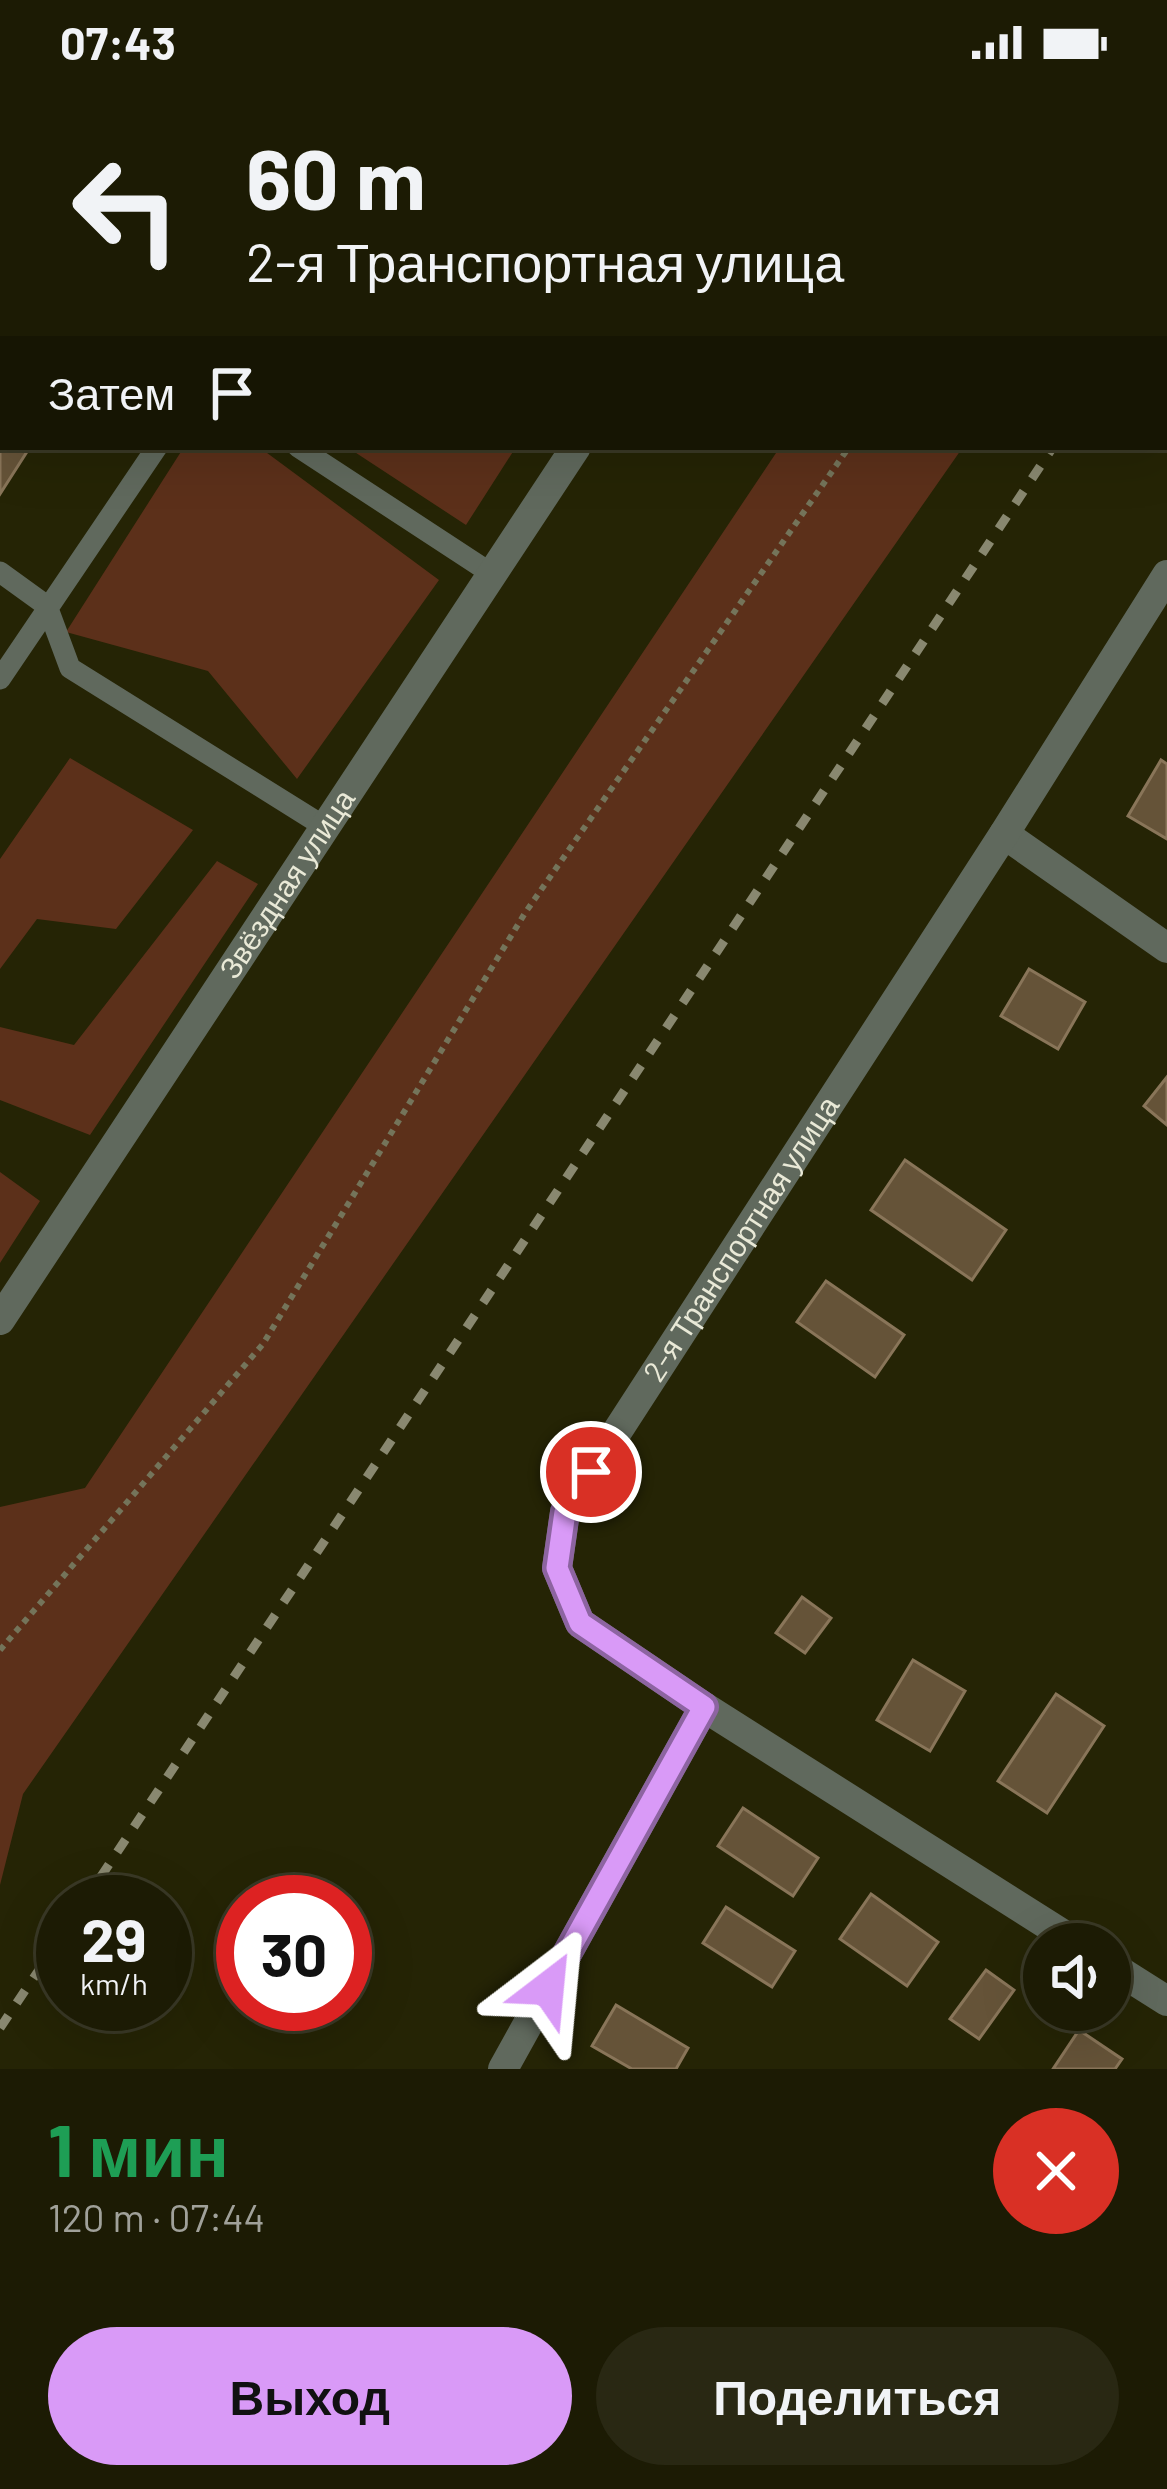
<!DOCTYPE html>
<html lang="ru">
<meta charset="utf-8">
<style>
:root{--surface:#1c1b04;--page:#292813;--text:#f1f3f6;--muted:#a0a19a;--line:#3a3926;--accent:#d99af7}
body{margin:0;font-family:Barlow,sans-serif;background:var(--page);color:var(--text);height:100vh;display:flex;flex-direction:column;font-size:45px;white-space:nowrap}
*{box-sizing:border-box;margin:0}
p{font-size:39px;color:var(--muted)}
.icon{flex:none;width:66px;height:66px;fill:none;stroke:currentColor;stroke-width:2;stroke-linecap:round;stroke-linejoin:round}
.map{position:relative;height:1985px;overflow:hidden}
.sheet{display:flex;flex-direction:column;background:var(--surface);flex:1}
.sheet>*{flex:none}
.top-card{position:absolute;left:0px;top:0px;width:1167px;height:366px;box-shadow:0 12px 48px #0002,0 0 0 3px var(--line);background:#1c1b04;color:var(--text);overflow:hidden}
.buttons{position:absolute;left:1023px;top:1839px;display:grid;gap:24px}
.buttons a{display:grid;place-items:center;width:108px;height:108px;border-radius:50%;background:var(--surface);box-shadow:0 12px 48px #0002,0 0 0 3px var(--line);font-size:60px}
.speed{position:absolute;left:36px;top:1791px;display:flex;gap:24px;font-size:60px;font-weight:700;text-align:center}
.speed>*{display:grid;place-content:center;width:156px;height:156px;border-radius:50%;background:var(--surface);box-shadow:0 12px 48px #0002,0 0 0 3px var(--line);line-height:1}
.speed small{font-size:30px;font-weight:400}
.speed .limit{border:18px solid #d22;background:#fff;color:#111}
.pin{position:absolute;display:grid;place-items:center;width:102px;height:102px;color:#fff;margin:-51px;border:6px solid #fff;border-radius:50%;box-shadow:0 3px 12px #0007}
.me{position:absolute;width:132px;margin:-66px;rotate:29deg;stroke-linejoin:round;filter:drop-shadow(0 0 9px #0008)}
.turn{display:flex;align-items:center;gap:42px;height:252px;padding:0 48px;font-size:54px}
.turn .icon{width:156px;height:156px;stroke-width:2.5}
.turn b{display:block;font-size:84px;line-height:102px}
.then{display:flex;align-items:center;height:114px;padding:0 48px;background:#0003;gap:24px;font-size:45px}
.round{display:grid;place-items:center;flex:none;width:126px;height:126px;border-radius:63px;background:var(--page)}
.head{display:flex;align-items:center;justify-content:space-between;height:204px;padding:0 48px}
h1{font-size:72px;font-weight:700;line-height:90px;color:#1e9e55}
.button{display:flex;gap:24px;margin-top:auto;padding:24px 48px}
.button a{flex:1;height:138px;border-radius:72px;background:var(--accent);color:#111;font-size:48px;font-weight:700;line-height:138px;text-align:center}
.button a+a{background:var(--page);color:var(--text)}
.status{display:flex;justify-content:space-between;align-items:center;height:84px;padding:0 60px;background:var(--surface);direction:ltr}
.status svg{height:33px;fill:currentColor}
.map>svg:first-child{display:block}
.green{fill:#5c301a}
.building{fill:#655338;stroke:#897559;stroke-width:3}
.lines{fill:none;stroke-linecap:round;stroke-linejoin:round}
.path{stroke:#74745a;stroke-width:6;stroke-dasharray:6 6;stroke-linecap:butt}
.lane{stroke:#60695d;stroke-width:21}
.street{stroke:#60695d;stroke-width:30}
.rail{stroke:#898870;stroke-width:9;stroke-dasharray:15 15;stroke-linecap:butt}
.route-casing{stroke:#8d64a1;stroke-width:30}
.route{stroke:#d99af7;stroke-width:21}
.labels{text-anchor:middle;stroke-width:9;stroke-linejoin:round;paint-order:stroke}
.street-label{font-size:30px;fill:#e9e9d7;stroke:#1c1a00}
</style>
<div class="status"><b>07:43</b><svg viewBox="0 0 49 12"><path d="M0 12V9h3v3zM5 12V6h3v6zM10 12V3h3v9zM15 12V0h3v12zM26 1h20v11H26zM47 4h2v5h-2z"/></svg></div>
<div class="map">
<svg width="1167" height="1985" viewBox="0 0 1167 1985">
<rect width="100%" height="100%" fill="#252405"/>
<path class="green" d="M 420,0 L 753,0 L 418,3 Z
M 184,363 L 259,363 L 439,496 L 297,695 L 208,587 L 66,548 Z
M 347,363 L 516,363 L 466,441 Z
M 780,363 L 963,363 L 23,1710 L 0,1801 L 0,1423 L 85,1404 Z
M 70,674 L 193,746 L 116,845 L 37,835 L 0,885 L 0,775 Z
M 217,777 L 258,800 L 90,1051 L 0,1016 L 0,943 L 74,961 Z
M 0,1088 L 40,1117 L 0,1179 Z"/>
<path class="building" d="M 235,0 L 315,0 L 233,3 Z
M 0,208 L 3,363 L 30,363 L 0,410 Z
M 1161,676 L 1167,680 L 1167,755 L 1128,732 Z
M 1029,885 L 1085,918 L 1058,965 L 1001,932 Z
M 1167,993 L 1167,1041 L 1144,1022 Z
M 905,1076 L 1006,1146 L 972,1196 L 871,1126 Z
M 826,1197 L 904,1251 L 875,1293 L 797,1238 Z
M 802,1513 L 831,1534 L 805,1569 L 776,1549 Z
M 913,1576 L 965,1607 L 930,1667 L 877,1636 Z
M 1056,1610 L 1104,1642 L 1047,1729 L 998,1697 Z
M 743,1724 L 818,1774 L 793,1812 L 718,1762 Z
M 871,1810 L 938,1858 L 907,1902 L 840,1855 Z
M 726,1823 L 795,1867 L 772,1903 L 703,1859 Z
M 986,1886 L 1014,1906 L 979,1955 L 950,1935 Z
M 616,1921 L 688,1964 L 676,1985 L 632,1985 L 592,1962 Z
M 1079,1946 L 1122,1975 L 1115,1985 L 1053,1985 Z"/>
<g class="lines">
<path class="path" d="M 1108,3 L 1109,0
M 0,1566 L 263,1260 L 525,829 L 849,363"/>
<path class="lane" d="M 151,3 L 153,0
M 0,168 L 3,169
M 298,363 L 492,490
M 0,488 L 47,522 L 70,584 L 325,743
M 0,595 L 157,363"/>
<g class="street">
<path d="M 814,3 L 816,0"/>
<path d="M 1004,750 L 1167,864"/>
<path id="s1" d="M 0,1236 L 576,363"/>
<path d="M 704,1623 L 1078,1860"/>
<path d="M 1110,1881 L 1167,1917"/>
<path id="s2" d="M 503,1985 L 704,1623 L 580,1539 L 557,1484 L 565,1428 L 1004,750 L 1167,491"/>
</g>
<path class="rail" d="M 1164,197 L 1167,193
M 84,1818 L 1053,363
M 0,1944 L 63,1850"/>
</g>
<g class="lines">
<g class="route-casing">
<path id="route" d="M 548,1904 L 704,1623 L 580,1539 L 557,1484 L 565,1428 L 591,1388"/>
</g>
<use href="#route" class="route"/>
</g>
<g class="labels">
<g class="street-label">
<text dy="10" stroke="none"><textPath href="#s1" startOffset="522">Звёздная улица</textPath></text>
<text dy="10" stroke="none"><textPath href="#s2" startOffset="1005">2-я Транспортная улица</textPath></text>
</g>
</g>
</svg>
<div class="buttons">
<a><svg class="icon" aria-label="sound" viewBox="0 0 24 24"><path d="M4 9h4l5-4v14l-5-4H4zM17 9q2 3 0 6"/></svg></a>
</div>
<div class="speed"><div>29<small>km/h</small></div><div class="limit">30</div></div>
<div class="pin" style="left:591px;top:1388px;background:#d93025"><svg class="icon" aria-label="arrive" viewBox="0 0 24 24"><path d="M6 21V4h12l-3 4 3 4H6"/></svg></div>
<svg class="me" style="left:548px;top:1904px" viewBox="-20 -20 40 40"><path d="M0-17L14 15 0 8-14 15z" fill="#d99af7" stroke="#fff" stroke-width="4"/></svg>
<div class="top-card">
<div class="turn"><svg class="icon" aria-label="left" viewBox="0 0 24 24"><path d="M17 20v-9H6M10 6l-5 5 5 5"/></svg><div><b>60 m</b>2-я Транспортная улица</div></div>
<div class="then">Затем<svg class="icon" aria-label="arrive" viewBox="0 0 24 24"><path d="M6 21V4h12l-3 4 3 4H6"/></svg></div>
</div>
</div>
<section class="sheet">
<div class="head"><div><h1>1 мин</h1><p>120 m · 07:44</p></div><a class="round" style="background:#d93025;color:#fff"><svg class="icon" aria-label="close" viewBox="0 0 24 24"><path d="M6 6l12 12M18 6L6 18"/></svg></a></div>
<div class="button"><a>Выход</a><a>Поделиться</a></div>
</section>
